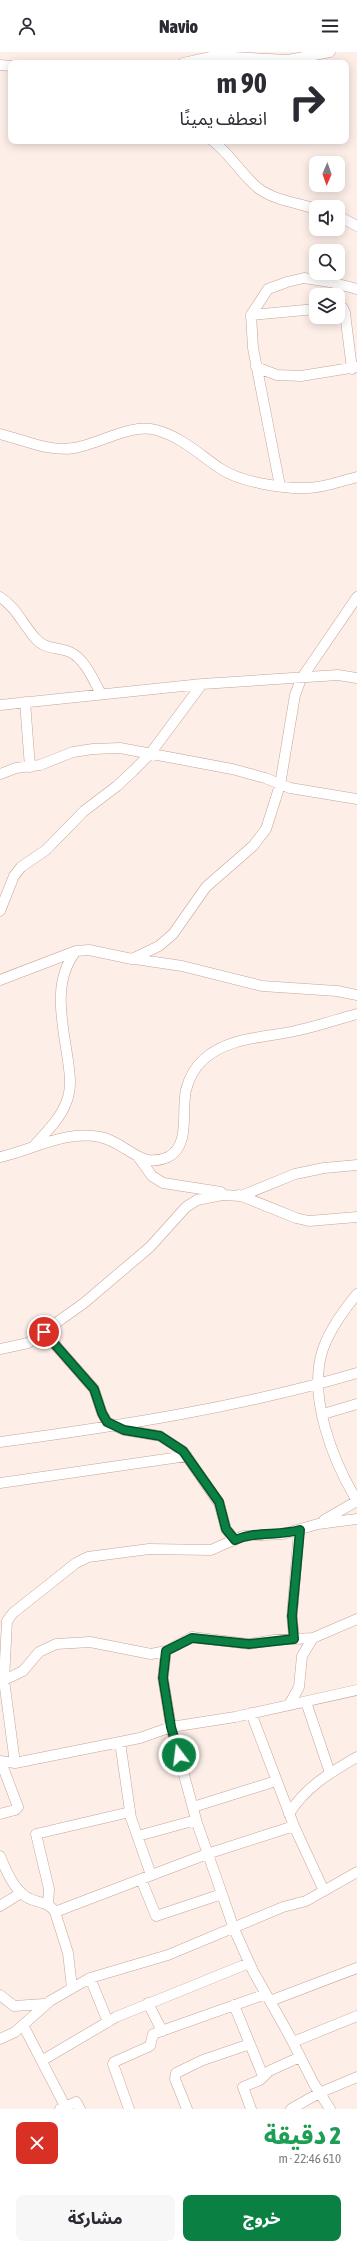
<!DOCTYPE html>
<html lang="ar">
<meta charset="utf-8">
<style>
:root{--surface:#fff;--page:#f7f7f7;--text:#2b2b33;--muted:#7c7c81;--accent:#0b8043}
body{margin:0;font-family:"Asap Condensed","Noto Sans Arabic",sans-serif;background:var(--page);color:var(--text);direction:rtl;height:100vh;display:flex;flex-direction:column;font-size:15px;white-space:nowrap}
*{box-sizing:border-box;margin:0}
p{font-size:13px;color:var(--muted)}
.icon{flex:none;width:22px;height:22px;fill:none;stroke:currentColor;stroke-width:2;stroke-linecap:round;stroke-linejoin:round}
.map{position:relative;height:2057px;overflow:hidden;direction:ltr}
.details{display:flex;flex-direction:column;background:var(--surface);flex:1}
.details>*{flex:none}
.top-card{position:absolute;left:8px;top:8px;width:341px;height:84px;border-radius:8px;box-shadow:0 2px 10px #0003;direction:rtl;background:#fff;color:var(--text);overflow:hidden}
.needle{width:26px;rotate:182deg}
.buttons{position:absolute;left:309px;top:104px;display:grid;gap:8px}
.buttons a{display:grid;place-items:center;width:36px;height:36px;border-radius:8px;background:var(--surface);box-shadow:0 2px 10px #0003;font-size:20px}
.pin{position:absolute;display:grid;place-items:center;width:34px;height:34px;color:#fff;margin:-17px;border:2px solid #fff;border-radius:50%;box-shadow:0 1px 4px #0007}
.me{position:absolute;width:44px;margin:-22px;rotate:345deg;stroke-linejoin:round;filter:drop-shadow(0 0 3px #0008)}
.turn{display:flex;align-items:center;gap:14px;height:84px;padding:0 16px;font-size:18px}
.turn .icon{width:52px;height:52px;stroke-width:2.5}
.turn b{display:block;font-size:28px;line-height:34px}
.round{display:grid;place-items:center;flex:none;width:42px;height:42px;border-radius:8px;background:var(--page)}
.overview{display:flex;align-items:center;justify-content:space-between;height:68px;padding:0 16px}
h1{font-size:24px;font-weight:800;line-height:30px;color:#1e9e55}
.primary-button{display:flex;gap:8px;margin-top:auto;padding:8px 16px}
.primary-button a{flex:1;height:46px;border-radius:8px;background:var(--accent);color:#fff;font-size:16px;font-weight:800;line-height:46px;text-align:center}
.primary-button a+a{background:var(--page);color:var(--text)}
header{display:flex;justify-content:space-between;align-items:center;height:52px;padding:0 16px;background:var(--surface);font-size:18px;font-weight:800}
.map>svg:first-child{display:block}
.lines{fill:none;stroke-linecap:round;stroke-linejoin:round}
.minor-casing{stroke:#c8a498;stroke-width:11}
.minor{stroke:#fff;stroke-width:10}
.route-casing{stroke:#07532c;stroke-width:10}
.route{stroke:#0b8043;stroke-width:7}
</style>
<header><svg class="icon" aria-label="menu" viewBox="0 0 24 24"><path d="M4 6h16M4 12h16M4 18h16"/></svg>Navio<svg class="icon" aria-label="person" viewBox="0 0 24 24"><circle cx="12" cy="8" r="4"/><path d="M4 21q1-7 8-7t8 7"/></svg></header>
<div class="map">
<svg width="357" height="2057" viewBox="0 0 357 2057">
<rect width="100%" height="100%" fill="#fdeee8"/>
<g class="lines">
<g class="minor-casing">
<path id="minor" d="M 183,11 L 215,4 L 288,8 L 330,0
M 0,13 L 11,14
M 213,89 C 230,102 241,122 258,136 C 273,148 298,151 316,157
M 338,164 L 357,174
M 338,255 L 343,256 L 345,261 L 352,317
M 251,263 L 316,257
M 256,315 L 277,323 L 301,324 L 357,315
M 0,382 C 25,388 48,400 74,396 C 100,392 130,371 156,378 C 182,385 200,403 221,417 C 240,430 284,437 307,436 C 324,436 341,429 357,425
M 280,434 L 253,296 L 251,263 L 268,237 L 287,230 L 304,226 L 330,230 L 357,237
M 0,545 C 17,556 23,573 36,587 C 46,598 58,595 70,600 C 85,607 94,629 101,642
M 25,650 L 30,715
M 0,653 L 202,632 L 338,623 L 357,626
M 0,722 L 16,716 L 40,713 L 73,700 L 93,697 L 120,696 L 232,717 L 265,726 L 290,736 L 357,747
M 0,859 L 14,824 L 21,815 L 46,798 L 84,759 L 117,734 L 133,719 L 150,702 L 202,632
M 135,907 L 182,914 L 262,934 L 337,939 L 357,943
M 0,928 L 76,899 L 89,898 L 132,907 L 159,894 L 173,882 L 206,835 L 253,794 L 266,777 L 280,733 L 295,643 L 301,627 L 357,545
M 35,1093 C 46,1080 60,1067 66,1051 C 72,1037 70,1023 68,1009 C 63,972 51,931 76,899
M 0,1105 C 33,1098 64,1078 100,1085 C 127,1090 139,1118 168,1105 C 191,1094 181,1057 186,1038 C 189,1026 195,1015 204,1007 C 230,984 267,986 299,978 C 318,974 338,967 357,962
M 139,1106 L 152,1124 L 163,1131 L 221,1140
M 239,1143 L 296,1166 L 309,1169 L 357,1165
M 44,1280 L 94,1337 L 102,1361 L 107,1370 L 124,1378 L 160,1384 L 183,1399 L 219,1451 L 226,1477 L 235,1488
M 0,1297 L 28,1291 L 84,1251 L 150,1195 L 186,1155 L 197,1148 L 222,1143 L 241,1144 L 295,1122 L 324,1116 L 357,1113
M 323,1362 L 357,1352
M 0,1390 C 120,1374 241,1355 357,1321
M 0,1431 L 187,1404
M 357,1449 C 333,1409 307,1344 323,1297 C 330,1277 343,1259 357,1242
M 324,1468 L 357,1449
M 294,1587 L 292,1564 L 299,1478
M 166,1599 L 163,1626 L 171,1675 L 197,1771 L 222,1842 L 234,1877 L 253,1919 L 288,1981 L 314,2032 L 330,2057
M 0,1630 L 23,1619 L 39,1600 L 56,1592 L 90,1590 L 151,1602 L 166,1599 L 192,1585 L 249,1592 L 274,1588 L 313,1586 L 357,1567
M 306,1650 L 330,1721
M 289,1653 L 299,1635 L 302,1604 L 313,1586
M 251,1661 L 294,1774 L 324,1839
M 120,1690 L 131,1766 L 151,1823
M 0,1709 L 15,1711 L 140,1686 L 171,1675 L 235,1665 L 357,1638
M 15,1711 L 4,1628 L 7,1569 L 13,1561 L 76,1511 L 88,1505 L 149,1497 L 211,1498 L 243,1484 L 283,1482 L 318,1472 L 357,1467
M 193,1755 L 276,1729
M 0,1762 L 15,1758 L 18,1755 L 1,1710
M 289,1762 C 304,1736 331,1720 357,1705
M 138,1784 L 196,1768
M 0,1804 C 5,1816 13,1836 25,1844 C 34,1851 49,1849 55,1860 L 68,1901 L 72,1936
M 141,1827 L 156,1864 L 222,1842
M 48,1853 L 49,1837 L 36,1782 L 130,1760
M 0,1854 L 21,1841
M 55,1860 L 207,1802 L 294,1774
M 90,1926 L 108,1970
M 0,1943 L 14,1954 L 44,1952
M 270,1949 L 357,1916
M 148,1951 L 162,1979
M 234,1953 L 263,2024
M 23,1973 L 65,2054
M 0,1987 L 15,1980 L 50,1949 L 90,1926 L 168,1903 L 283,1855 L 306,1849 L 357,1820
M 293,1990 L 357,1964
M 43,2008 L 116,1965 L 249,1911
M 60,2057 L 76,2050 L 80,2057
M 129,2057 L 113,2012 L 114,2010 L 150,1994 L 153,1982 L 266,1942
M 187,2057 L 175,2027 L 176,2021 L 203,2008 L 250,1992
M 251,2057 L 243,2035 L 260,2028 L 269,2019 L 300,2005
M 291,2057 L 319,2041 L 357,2025"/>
</g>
<use href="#minor" class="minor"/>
</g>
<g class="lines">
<g class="route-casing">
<path id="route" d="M 44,1280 L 94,1337 L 102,1361 L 107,1370 L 124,1378 L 160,1384 L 183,1399 L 219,1450 L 226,1477 L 235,1488 C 255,1479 278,1484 300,1478 L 292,1564 L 294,1587 L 249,1592 L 192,1586 L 166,1599 L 163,1626 L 171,1675 L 179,1703"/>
</g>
<use href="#route" class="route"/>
</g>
</svg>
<div class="buttons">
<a><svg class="needle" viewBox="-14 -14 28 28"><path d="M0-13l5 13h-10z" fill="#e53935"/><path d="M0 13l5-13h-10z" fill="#7c7c81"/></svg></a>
<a><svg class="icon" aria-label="sound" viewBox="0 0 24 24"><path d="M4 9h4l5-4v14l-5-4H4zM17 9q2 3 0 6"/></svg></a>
<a><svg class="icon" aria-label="search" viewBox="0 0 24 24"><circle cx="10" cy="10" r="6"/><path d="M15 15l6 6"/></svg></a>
<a><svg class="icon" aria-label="layers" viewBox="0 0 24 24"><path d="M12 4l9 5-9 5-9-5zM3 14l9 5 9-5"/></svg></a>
</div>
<div class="pin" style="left:44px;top:1280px;background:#d93025"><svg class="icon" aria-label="arrive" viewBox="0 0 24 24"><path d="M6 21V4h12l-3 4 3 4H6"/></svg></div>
<svg class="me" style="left:179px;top:1703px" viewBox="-20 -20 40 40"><circle r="17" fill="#0b8043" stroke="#fff" stroke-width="3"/><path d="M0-11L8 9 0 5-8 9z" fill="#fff"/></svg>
<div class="top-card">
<div class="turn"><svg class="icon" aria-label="right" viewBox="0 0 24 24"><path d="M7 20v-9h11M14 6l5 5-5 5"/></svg><div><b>90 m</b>انعطف يمينًا</div></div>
</div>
</div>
<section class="details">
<div class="overview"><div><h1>2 دقيقة</h1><p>610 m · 22:46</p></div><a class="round" style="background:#d93025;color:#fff"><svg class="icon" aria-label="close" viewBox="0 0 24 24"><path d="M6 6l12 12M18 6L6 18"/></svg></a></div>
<div class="primary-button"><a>خروج</a><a>مشاركة</a></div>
</section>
